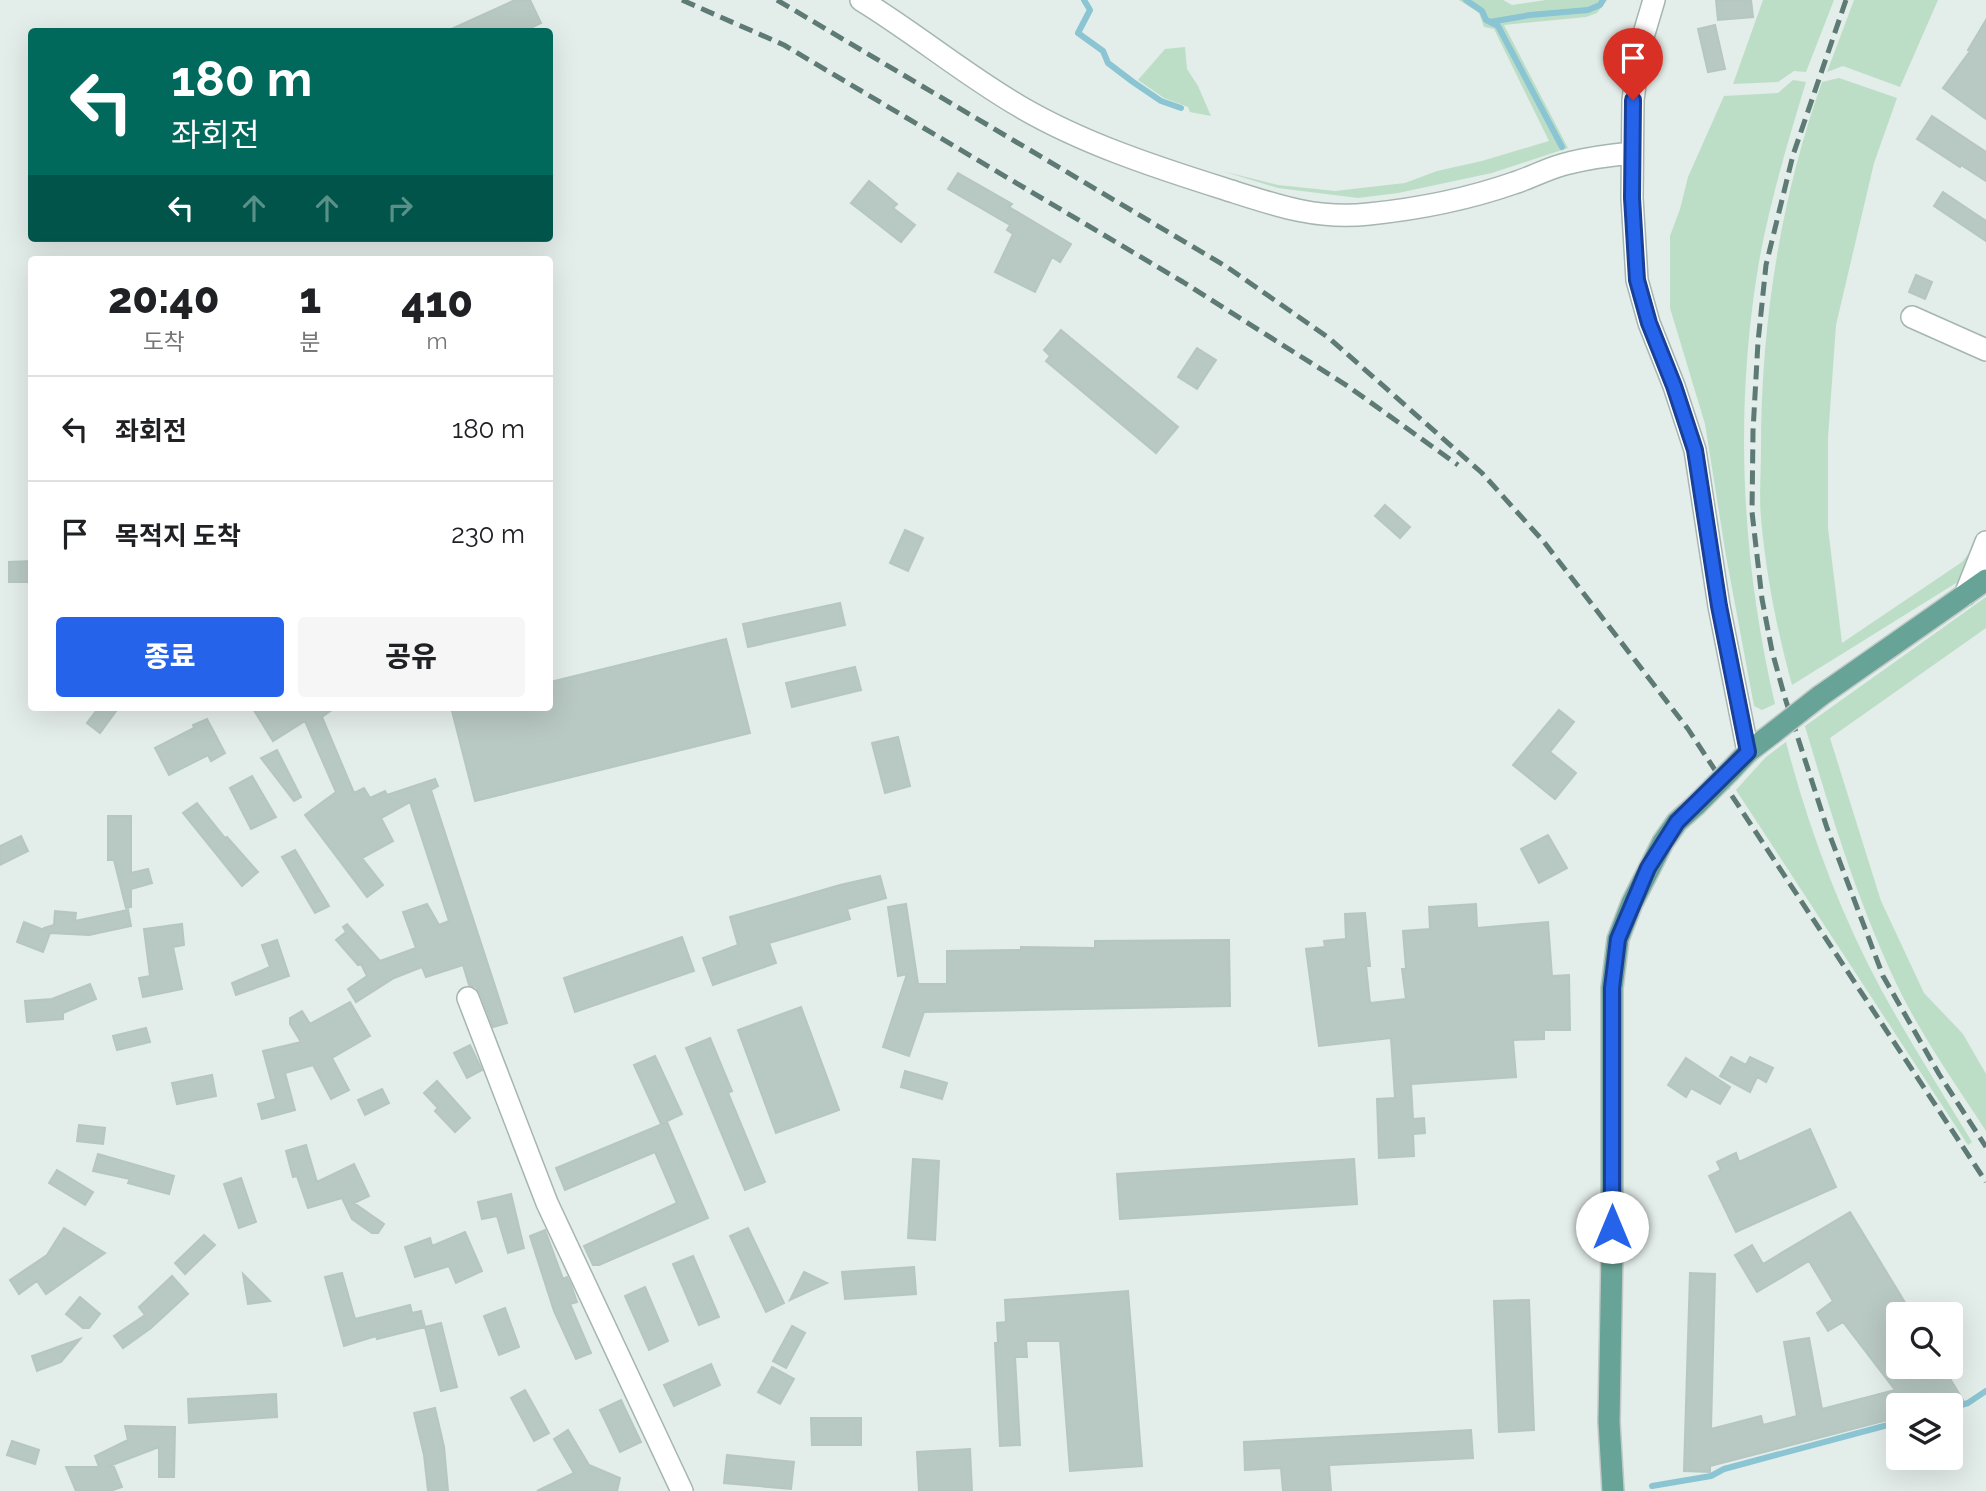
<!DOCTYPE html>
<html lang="ko">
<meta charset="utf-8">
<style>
:root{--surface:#fff;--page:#f6f6f6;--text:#202124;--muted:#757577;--line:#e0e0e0;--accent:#2563eb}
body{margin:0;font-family:Raleway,"Noto Sans KR",sans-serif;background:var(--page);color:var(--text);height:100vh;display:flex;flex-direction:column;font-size:26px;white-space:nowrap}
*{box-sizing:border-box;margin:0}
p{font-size:23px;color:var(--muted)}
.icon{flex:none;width:38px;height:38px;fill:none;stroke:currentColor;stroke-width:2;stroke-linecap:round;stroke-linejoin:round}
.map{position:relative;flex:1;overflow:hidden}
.side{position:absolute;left:28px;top:256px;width:525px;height:455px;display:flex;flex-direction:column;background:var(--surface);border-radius:7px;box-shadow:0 7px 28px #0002}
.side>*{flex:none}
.top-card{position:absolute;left:28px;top:28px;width:525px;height:214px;border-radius:7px;box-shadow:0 7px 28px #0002;background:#00695c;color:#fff;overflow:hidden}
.buttons{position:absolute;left:1886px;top:1302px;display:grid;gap:14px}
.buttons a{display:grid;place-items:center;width:77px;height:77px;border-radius:7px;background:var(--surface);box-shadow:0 7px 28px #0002;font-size:35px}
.pin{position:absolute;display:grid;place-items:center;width:60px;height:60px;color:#fff;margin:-72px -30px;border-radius:50% 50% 50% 0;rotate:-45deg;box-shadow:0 0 7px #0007}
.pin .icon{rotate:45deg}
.me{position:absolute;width:77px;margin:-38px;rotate:0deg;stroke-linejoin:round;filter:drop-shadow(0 0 5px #0008)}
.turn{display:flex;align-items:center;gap:24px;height:147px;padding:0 28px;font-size:32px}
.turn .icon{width:91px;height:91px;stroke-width:2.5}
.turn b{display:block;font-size:49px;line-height:60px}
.lanes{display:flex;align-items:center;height:66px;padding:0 28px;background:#0003;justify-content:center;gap:35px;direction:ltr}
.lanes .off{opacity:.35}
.eta{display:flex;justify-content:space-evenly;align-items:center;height:119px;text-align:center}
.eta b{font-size:42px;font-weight:800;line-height:49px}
.button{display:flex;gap:14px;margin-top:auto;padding:14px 28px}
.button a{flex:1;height:80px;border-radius:7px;background:var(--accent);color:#fff;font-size:28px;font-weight:800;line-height:80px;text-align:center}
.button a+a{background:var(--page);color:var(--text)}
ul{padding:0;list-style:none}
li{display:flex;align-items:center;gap:21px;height:105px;padding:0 28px;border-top:2px solid var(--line)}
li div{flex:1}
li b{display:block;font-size:26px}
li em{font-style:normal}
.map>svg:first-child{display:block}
.green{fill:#bcdec7}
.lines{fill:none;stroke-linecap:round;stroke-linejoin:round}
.stream{stroke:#8bc4d2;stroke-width:6}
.building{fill:#b8c8c2;stroke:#b5c7c0;stroke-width:2}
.minor-casing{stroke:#a5b5b0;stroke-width:24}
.primary-casing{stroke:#c1c9c7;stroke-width:24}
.minor{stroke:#fff;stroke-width:21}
.primary{stroke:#67a396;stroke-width:21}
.rail{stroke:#5d7a74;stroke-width:5;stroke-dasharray:14 7;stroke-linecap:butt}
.primary-bridge-casing{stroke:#c1c9c7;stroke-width:24;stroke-linecap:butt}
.primary-bridge{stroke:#67a396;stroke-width:21}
.route-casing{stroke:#184099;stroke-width:18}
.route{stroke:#2563eb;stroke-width:12}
</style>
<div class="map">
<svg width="1986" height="1491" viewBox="0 0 1986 1491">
<rect width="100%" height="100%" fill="#e3ede9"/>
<path class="green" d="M 1459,0 L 1503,0 L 1512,5 L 1546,0 L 1607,0 L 1597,13 L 1586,17 L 1504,25 L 1568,148 L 1492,173 L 1398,193 L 1358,198 L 1278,188 L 1222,171 L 1278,185 L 1335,191 L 1405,183 L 1437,171 L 1482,161 L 1549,141 L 1494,29 L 1484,27 L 1479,13 Z
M 1763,0 L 1834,0 L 1806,72 L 1794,71 L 1778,82 L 1733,84 Z
M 1854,0 L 1938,0 L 1900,87 L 1843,66 L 1827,72 Z
M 1185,47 L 1187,69 L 1198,86 L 1211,116 L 1190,112 L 1188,107 L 1164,98 L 1138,80 L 1165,49 Z
M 1839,78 L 1897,98 L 1874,163 L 1836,325 L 1828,438 L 1828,528 L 1842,643 L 1962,562 L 1984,534 L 1961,580 L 1792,685 C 1777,630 1766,575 1761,518 C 1759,495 1761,471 1761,449 C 1761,324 1780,200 1822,82 Z
M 1793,80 L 1806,82 C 1788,141 1770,201 1759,262 C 1734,409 1741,558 1775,704 L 1762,710 L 1754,706 L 1726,556 L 1705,424 L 1670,308 L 1670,236 L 1680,209 L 1688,177 L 1724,96 L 1778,93 Z
M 1986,597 L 1986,628 L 1830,738 L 1881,901 L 1924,993 L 1963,1034 L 1986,1074 L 1986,1131 C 1958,1088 1928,1045 1904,999 C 1861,913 1832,818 1805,726 Z
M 1786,742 C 1808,827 1840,913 1882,991 C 1910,1042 1942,1092 1972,1142 L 1968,1145 L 1736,790 L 1766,757 Z"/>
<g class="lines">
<path class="stream" d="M 1084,0 L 1090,10 L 1078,33 L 1103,51 L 1108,63 L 1133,82 L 1161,101 L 1181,108
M 1466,0 L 1482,11 L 1486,20 L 1498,26 L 1562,147
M 1490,22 L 1530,15 L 1588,10 L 1600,5 L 1603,0
M 1951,1408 L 1968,1403 L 1986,1391
M 1652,1486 L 1711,1476 L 1724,1469 L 1899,1422"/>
</g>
<path class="building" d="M 515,0 L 530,0 L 541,23 L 522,32 L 445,32 Z
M 1716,0 L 1751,0 L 1753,17 L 1718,20 Z
M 1986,20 L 1986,119 L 1943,88 L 1970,51 L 1968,50 Z
M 1715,25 L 1725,69 L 1708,72 L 1698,29 Z
M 1932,116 L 1986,152 L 1986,181 L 1961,165 L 1960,167 L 1917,139 Z
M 958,173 L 1012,204 L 1009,207 L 1071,244 L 1060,262 L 1052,257 L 1035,292 L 995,272 L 1013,234 L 1007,230 L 1010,225 L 948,189 Z
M 869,181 L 897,204 L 893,208 L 915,225 L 901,242 L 851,203 Z
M 1943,192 L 1986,221 L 1986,241 L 1934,206 Z
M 1916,275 L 1932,282 L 1925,299 L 1909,292 Z
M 1061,330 L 1178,427 L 1156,453 L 1046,361 L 1050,356 L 1044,350 Z
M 1197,348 L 1216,360 L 1197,389 L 1178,377 Z
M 1385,505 L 1410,527 L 1400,538 L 1375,516 Z
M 905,530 L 923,538 L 908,571 L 890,563 Z
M 32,561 L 32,582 L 9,582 L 9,562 Z
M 840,603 L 845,625 L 748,647 L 743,624 Z
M 726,639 L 750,733 L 475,801 L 451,707 L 550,707 L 550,682 Z
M 855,667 L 861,690 L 792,707 L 786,683 Z
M 99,707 L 119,707 L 100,733 L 87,723 Z
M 252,707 L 336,707 L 322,717 L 354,793 L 364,788 L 370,798 L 385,791 L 387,795 L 435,779 L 438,786 L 431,790 L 507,1023 L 493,1027 L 480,993 L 476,987 L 469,985 L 463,965 L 426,977 L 422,967 L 394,978 L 356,1002 L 348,989 L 367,976 L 361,964 L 358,965 L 336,940 L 346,932 L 343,927 L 347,924 L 380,961 L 416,948 L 403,912 L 427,904 L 439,925 L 449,921 L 410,802 L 381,818 L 393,841 L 362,858 L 383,885 L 367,897 L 305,815 L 336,792 L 305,721 L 273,741 Z
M 1559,710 L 1574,722 L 1550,752 L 1576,773 L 1555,799 L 1513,765 Z
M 207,719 L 225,753 L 211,761 L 208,755 L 169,775 L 155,748 L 194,728 L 193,725 Z
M 898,737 L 910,786 L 885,793 L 872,743 Z
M 277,750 L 301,797 L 294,801 L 261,758 Z
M 252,776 L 276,817 L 251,829 L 230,788 Z
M 197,803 L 225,838 L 227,837 L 258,872 L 242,886 L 183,813 Z
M 108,816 L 131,816 L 131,873 L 148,869 L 152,883 L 131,889 L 131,907 L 126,908 L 114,860 L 108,860 Z
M 1548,835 L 1567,868 L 1539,883 L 1521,849 Z
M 21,836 L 28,851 L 0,865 L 0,846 Z
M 295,850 L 329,906 L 315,913 L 282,857 Z
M 880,876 L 886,898 L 847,909 L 850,919 L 769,943 L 776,963 L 713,985 L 703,958 L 738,945 L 730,917 L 840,885 Z
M 906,904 L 918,984 L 947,984 L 947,951 L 1021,950 L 1021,947 L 1095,948 L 1095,941 L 1229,940 L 1230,1006 L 924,1012 L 909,1056 L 883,1047 L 907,974 L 898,976 L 888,907 Z
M 1476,904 L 1477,928 L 1548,922 L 1552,976 L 1569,975 L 1570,1030 L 1544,1030 L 1544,1039 L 1513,1040 L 1516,1077 L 1411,1084 L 1413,1119 L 1424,1118 L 1425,1133 L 1413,1134 L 1414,1156 L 1379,1158 L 1377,1099 L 1395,1098 L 1391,1038 L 1319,1046 L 1306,949 L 1325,947 L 1324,941 L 1346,939 L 1345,914 L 1365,913 L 1370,966 L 1366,966 L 1370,1003 L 1406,999 L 1402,969 L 1406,969 L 1403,931 L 1430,929 L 1429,907 Z
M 128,910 L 131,926 L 89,935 L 50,933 L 43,952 L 17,942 L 24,922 L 44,930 L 44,928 L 54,925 L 55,911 L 76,913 L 75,921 Z
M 182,924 L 184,945 L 173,947 L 182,989 L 143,997 L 139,978 L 150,976 L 144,929 Z
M 682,937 L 694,971 L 575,1012 L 564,978 Z
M 277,940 L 289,976 L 236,995 L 232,983 L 270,967 L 262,945 Z
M 90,984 L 96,999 L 63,1013 L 63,1019 L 27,1022 L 25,1001 L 52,999 Z
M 350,1002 L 370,1036 L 332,1058 L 349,1090 L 331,1099 L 313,1065 L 285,1073 L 295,1110 L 262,1119 L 258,1104 L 276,1099 L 263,1051 L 301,1042 L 290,1024 L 290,1018 L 302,1011 L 310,1024 Z
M 801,1007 L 839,1110 L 776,1133 L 738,1030 Z
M 146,1028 L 150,1042 L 117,1050 L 113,1036 Z
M 710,1038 L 732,1091 L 728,1093 L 765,1182 L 745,1190 L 686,1048 Z
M 470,1045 L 482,1070 L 467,1078 L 454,1053 Z
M 655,1056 L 682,1114 L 661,1124 L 634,1065 Z
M 1731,1057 L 1746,1065 L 1750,1057 L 1773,1068 L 1766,1082 L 1757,1077 L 1750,1092 L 1720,1076 Z
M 1686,1058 L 1730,1087 L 1720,1104 L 1691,1088 L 1686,1097 L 1668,1085 Z
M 905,1071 L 947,1083 L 942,1099 L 901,1087 Z
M 212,1075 L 216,1096 L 177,1104 L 172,1083 Z
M 437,1081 L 470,1118 L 455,1132 L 435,1111 L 438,1108 L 424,1093 Z
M 382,1089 L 389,1103 L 365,1115 L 358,1100 Z
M 667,1122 L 708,1218 L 599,1265 L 593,1265 L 584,1246 L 677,1203 L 655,1152 L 565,1190 L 556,1168 Z
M 79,1125 L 105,1128 L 103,1144 L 77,1141 Z
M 1810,1129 L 1836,1187 L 1736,1232 L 1709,1176 L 1721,1170 L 1717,1162 L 1736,1153 L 1739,1162 Z
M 306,1145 L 317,1182 L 354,1164 L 369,1196 L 354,1203 L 384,1224 L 378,1233 L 372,1233 L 352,1219 L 342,1198 L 308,1208 L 297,1176 L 293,1177 L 286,1151 Z
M 98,1154 L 174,1176 L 169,1194 L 128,1183 L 130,1179 L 93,1171 Z
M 913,1159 L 939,1161 L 935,1240 L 908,1238 Z
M 1354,1159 L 1357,1204 L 1120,1219 L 1117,1174 Z
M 57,1170 L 93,1192 L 85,1205 L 49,1183 Z
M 241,1178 L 256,1222 L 239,1228 L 224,1184 Z
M 511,1194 L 524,1248 L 508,1253 L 497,1216 L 482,1219 L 478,1202 Z
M 1850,1212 L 1912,1314 L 1899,1314 L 1899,1367 L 1943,1367 L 1963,1400 L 1943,1405 L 1899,1405 L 1899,1417 L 1710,1466 L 1710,1472 L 1684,1471 L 1690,1273 L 1715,1274 L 1711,1429 L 1761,1416 L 1763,1425 L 1797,1416 L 1784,1342 L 1809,1338 L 1822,1409 L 1895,1390 L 1843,1322 L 1828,1331 L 1817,1313 L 1833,1301 L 1809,1261 L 1757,1292 L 1735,1255 L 1752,1245 L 1763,1264 Z
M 64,1228 L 105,1253 L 46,1294 L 37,1281 L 19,1294 L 10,1280 L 47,1255 Z
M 748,1228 L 784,1303 L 766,1312 L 730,1236 Z
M 545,1230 L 563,1279 L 567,1277 L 571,1285 L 577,1302 L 570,1304 L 591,1353 L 576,1359 L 554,1311 L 530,1236 Z
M 465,1232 L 482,1271 L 456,1283 L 449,1266 L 415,1277 L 405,1247 L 430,1238 L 432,1246 Z
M 204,1235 L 215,1245 L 185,1274 L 175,1263 Z
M 693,1256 L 719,1317 L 699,1325 L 673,1264 Z
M 914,1267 L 916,1294 L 845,1299 L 842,1272 Z
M 804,1272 L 827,1283 L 790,1300 Z
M 342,1273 L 355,1319 L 410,1305 L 412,1313 L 421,1311 L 425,1327 L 377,1339 L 376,1336 L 344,1346 L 325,1277 Z
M 243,1274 L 270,1301 L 248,1304 Z
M 172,1276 L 188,1294 L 151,1328 L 123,1348 L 114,1336 L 145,1315 L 139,1307 Z
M 645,1287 L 668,1341 L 649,1350 L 625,1296 Z
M 1128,1291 L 1142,1466 L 1070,1471 L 1060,1341 L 1026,1341 L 1027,1357 L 1015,1357 L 1020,1445 L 1000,1446 L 995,1343 L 998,1343 L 997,1323 L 1006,1322 L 1005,1300 Z
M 80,1297 L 100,1314 L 89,1328 L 83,1328 L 66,1314 Z
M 1529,1300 L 1534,1430 L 1499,1432 L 1494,1301 Z
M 505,1308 L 519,1347 L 499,1355 L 484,1316 Z
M 441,1323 L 457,1387 L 441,1391 L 425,1327 Z
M 792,1326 L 805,1333 L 786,1368 L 773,1361 Z
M 80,1339 L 61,1362 L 37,1371 L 32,1356 Z
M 711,1364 L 720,1385 L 674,1406 L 664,1385 Z
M 772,1367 L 794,1379 L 780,1404 L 758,1392 Z
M 525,1390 L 549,1433 L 534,1441 L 511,1398 Z
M 276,1394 L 277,1417 L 189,1423 L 188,1399 Z
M 621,1400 L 641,1442 L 620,1452 L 600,1410 Z
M 435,1408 L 444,1447 L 448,1491 L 428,1491 L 424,1455 L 414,1413 Z
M 811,1418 L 861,1418 L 861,1445 L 812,1445 Z
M 125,1426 L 175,1427 L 174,1477 L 159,1477 L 159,1447 L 107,1467 L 114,1467 L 122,1487 L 110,1491 L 76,1491 L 66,1467 L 99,1467 L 95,1456 L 128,1440 Z
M 568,1430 L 589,1465 L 620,1478 L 617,1491 L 537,1491 L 574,1473 L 554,1439 Z
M 1471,1430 L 1473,1458 L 1329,1465 L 1331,1491 L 1283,1491 L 1281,1468 L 1245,1470 L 1244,1442 Z
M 12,1441 L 39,1450 L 35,1464 L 7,1455 Z
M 970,1449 L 972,1491 L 919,1491 L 917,1452 Z
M 727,1455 L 794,1462 L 791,1489 L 724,1483 Z"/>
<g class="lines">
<g class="minor-casing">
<path id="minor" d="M 861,0 C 915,33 964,74 1019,106 C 1082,143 1155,167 1225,189 C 1275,205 1316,220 1369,214 C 1418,209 1468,199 1514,183 C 1533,177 1550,167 1569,163 C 1589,158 1611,155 1632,153
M 1654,0 L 1640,47 L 1633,100 L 1632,198 L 1637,280 L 1649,323 L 1674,386 L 1695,450 L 1719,606 L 1748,752
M 1912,317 L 1986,350
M 1965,595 L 1986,542
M 468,998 L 547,1203 L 682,1491"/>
</g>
<g class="primary-casing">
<path id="primary" d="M 1820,696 L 1986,580
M 1730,771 L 1748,752 L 1774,732
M 1613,1491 L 1609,1422 L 1612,1252 L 1612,988 L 1618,939 L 1632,903 L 1663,842 L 1677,822 L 1696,805"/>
</g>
<use href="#minor" class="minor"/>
<use href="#primary" class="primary"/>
<path class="rail" d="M 682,0 L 784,45 L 1183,282 L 1349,387 L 1458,465
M 777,0 L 1227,267 L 1329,338 L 1482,473 L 1544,542 L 1688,729 L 1986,1182
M 1846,0 L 1793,155 L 1766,265 L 1758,342 L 1753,431 L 1752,512 L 1762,599 L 1772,651 L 1785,698 L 1827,828 L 1883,976 L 1939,1074 L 1986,1147"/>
<g class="primary-bridge-casing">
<path id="primary-bridge" d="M 1774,732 L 1820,696
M 1696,805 L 1730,771"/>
</g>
<use href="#primary-bridge" class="primary-bridge"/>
</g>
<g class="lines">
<g class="route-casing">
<path id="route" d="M 1612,1227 L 1612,988 L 1618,939 L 1648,868 L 1677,822 L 1748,752 L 1719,606 L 1695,450 L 1674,386 L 1649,323 L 1637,280 L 1632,198 L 1633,100"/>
</g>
<use href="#route" class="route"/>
</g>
</svg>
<div class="buttons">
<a><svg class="icon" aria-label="search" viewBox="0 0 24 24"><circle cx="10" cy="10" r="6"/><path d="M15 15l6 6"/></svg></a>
<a><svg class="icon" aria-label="layers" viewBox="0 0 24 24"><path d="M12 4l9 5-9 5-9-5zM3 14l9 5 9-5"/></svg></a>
</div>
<div class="pin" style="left:1633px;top:100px;background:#d93025"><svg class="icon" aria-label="arrive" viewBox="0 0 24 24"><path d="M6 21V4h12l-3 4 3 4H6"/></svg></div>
<svg class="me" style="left:1612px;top:1227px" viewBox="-20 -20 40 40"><circle r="19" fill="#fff"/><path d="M0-13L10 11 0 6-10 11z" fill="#2563eb"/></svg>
<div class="top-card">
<div class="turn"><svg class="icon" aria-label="left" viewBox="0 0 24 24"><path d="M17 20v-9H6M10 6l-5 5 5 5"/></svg><div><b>180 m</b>좌회전</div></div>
<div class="lanes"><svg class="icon" aria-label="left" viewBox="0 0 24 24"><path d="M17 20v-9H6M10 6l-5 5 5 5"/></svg><svg class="icon off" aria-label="ahead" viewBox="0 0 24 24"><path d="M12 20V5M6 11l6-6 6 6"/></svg><svg class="icon off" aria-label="ahead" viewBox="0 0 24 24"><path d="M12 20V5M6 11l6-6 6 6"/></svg><svg class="icon off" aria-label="right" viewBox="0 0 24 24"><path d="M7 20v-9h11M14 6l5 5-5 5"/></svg></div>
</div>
<section class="side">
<div class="eta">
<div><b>20:40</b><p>도착</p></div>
<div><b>1</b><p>분</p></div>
<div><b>410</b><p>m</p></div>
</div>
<ul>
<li><svg class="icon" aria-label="left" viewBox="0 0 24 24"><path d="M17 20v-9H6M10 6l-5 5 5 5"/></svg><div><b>좌회전</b></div><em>180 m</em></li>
<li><svg class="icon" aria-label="arrive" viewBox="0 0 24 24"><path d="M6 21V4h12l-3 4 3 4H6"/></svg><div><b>목적지 도착</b></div><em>230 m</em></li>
</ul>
<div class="button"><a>종료</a><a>공유</a></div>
</section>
</div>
